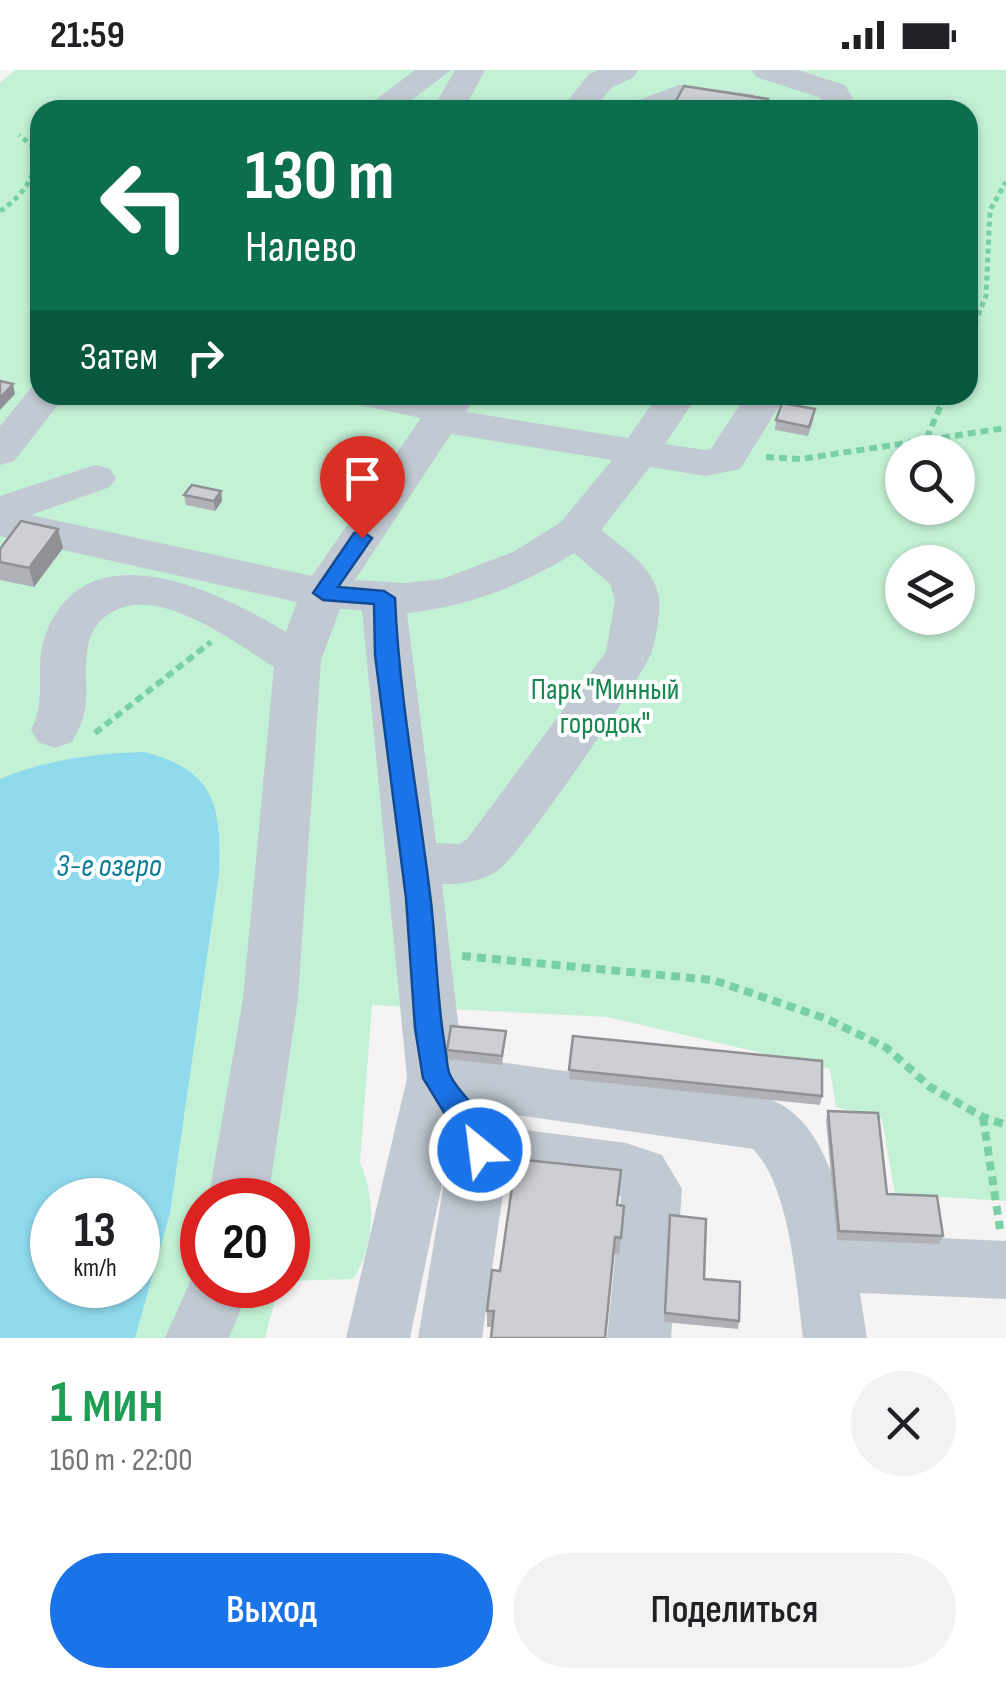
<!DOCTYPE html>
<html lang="ru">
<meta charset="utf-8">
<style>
:root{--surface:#fff;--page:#f2f2f2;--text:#202124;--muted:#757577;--accent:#1a73e8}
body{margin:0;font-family:"Sofia Sans Condensed",sans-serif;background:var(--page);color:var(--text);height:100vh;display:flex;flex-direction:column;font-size:38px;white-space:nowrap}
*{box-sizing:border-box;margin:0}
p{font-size:32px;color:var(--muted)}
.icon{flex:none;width:55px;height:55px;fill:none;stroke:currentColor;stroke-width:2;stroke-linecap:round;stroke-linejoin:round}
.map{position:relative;height:1268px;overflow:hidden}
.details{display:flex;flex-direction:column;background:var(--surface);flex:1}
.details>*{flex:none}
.top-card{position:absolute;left:30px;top:30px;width:948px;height:305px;border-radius:30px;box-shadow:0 2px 8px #0004;background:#0b6e4f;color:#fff;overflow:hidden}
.controls{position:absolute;left:885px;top:365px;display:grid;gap:20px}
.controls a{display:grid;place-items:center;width:90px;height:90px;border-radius:50%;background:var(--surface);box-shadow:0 2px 8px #0004;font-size:50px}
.speed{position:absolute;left:30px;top:1108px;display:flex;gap:20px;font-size:50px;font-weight:700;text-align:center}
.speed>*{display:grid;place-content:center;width:130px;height:130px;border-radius:50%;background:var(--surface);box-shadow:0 2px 8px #0004;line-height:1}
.speed small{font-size:25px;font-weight:400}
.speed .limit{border:15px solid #d22;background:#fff;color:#111}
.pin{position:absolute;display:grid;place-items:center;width:85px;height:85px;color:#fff;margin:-102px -42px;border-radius:50% 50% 50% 0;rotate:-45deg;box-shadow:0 0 10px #0007}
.pin .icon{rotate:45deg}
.me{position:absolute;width:110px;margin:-55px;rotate:331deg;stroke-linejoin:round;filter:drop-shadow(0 0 8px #0008)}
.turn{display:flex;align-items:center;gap:35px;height:210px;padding:0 50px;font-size:45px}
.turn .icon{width:130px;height:130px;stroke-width:2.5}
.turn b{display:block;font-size:70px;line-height:85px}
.then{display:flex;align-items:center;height:95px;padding:0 50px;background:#0003;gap:20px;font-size:38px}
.round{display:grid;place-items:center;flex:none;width:105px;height:105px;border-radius:52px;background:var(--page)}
.summary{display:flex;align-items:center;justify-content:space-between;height:170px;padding:0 50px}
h1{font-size:60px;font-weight:600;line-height:75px;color:#1e9e55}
.button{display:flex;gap:20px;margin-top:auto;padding:20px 50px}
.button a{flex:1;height:115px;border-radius:60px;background:var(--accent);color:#fff;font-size:40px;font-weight:600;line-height:115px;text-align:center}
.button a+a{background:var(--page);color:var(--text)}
.status{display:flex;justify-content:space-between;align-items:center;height:70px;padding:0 50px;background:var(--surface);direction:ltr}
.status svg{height:28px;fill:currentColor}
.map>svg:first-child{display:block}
.green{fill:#c3f1d5;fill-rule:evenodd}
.water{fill:#90daee;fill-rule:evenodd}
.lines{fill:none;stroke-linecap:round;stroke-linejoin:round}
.path-far2{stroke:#7ad0a6;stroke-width:5;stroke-dasharray:5 4;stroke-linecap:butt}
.path-far1{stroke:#7ad0a6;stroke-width:6;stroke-dasharray:8 5;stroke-linecap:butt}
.path{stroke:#7ad0a6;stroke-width:8;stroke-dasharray:9 6;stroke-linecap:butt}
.minor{fill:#c1cad2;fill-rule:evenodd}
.wall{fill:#b0b2b7}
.shaded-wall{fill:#909195}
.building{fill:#cdcfd5;stroke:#909195;stroke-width:2.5}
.route{fill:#1a73e8;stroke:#114b97;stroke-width:2.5}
.labels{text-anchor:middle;stroke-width:8;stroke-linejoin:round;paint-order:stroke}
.park-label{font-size:30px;fill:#17864f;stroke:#fff}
.water-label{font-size:32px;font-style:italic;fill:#0c7c9b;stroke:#fff}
</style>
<div class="status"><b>21:59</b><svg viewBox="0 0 49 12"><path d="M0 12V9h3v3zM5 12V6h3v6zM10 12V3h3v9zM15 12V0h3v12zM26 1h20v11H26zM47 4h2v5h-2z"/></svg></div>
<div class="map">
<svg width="1006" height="1268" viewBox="0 0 1006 1268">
<rect width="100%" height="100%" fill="#f5f3f3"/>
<path class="green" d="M 15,0 L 1006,0 L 1006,1131 L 895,1124 L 882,1049 L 836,1037 L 830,999 L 607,947 L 372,935 L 360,1093 C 376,1127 375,1177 353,1209 L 288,1211 L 288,1130 L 202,1130 L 202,1215 L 285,1215 L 275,1230 L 265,1268 L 0,1268 L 0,13 ZM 40,40 L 968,40 L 968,325 L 40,325 ZM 902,382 L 958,382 L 958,438 L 902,438 ZM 902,492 L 958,492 L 958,548 L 902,548 ZM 52,1130 L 138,1130 L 138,1215 L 52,1215 Z"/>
<path class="water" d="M 144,682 C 215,700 222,736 219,804 L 170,1143 L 135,1268 L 0,1268 L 0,709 C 45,690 96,683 144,682 ZM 52,1130 L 138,1130 L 138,1215 L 52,1215 Z"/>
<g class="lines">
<path class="path-far2" d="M 768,35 L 785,40
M 0,141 C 22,127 34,108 40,82 L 19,65
M 968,270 L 986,226 L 990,140 L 1006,112"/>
<path class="path-far1" d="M 200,325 L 222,332
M 945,325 L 926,370 L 1006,358
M 766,387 L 801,389 L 926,370
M 95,663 L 211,572"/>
<path class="path" d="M 462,886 L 713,910 L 827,949 L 887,978 L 930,1017 L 983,1047 L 1006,1055
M 983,1047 L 1000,1159"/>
<path class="minor" d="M 415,0 L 451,0 L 399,40 L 362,40 Z
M 455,0 L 485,0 L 464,40 L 432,40 Z
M 598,0 L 638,0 L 634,7 L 611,18 L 593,40 L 560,40 L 589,4 Z
M 752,0 L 798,0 L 845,15 L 854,30 L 850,40 L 818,40 L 821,28 L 756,7 Z
M 679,15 L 753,24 L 758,31 L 753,38 L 744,40 L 683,34 L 669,40 L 626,40 L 631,33 Z
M 40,315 L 40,325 L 66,325 L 14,391 L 0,395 L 0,356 L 32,317 Z
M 343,325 L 477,325 L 466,342 L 628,368 L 658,325 L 698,325 L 665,374 L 706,380 L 711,379 L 746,325 L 786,325 L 740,399 L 706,406 L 650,397 L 601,460 C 624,479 654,496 659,528 C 661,542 656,567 652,581 C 646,604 519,785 500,799 C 484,811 460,815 442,814 L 462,987 L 769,1029 C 821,1048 837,1114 848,1164 L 1006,1171 L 1006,1229 L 860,1223 L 867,1268 L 803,1268 C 796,1215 791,1118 753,1079 L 496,1042 L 503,1057 L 626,1073 L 662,1085 L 682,1119 L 671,1268 L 607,1268 L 621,1126 L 505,1110 L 482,1268 L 418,1268 L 450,1076 L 410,1268 L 346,1268 L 407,1008 L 362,540 L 340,539 L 321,590 L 298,929 L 268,1130 L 208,1130 L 243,929 L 274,597 C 235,573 162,516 114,541 C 99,549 91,560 88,576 C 81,618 96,631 72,672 L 55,678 L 38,672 L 31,660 C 48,629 33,595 46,563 C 88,456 220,522 286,562 L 297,532 L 0,466 L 0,426 L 95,395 L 110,399 L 116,408 L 110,417 L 31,445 L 312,506 L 421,348 L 349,333 ZM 451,364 L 612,390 L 561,452 L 515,481 L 442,509 L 406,513 L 355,510 ZM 574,483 L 610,514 L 615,530 L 606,582 L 467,769 L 459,774 L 436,773 L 407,543 C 467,537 523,515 574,483 Z
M 202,1192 L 202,1215 L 251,1215 L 229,1268 L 165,1268 L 198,1194 Z"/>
</g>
<path class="wall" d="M 814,348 L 808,366 L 775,360 L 776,350 Z
M 221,421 L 222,431 L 215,441 L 186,435 L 184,425 Z
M 58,459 L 63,478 L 34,517 L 0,510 L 0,479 Z
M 506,961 L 502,995 L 447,989 L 447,980 Z
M 573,966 L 822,1026 L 820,1035 L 569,1009 Z
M 828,1041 L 887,1124 L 943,1166 L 939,1174 L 837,1170 L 826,1050 Z
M 617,1135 L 621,1168 L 619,1184 L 613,1184 L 492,1257 L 487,1257 L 487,1241 L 500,1201 Z
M 670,1145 L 704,1209 L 739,1251 L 738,1259 L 664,1252 Z"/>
<path class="shaded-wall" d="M 13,314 L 15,324 L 0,340 L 0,328 Z
M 221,421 L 222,431 L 215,441 L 214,431 Z
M 58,459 L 63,478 L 34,517 L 29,498 Z"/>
<path class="building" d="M 684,16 L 768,29 L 763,40 L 671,40 Z
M 0,311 L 13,314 L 0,328 Z
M 782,333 L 815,339 L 809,357 L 776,350 Z
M 192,415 L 221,421 L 214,431 L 184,425 Z
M 21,451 L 58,459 L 29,498 L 0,492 L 0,479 Z
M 451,956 L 506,961 L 502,986 L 447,980 Z
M 573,966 L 822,991 L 822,1026 L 569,1000 Z
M 828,1041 L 878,1043 L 887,1124 L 937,1126 L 943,1166 L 839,1161 Z
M 516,1089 L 621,1100 L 617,1135 L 624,1136 L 621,1168 L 615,1167 L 605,1268 L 491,1268 L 494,1241 L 487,1241 L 492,1200 L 500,1201 Z
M 670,1145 L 706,1149 L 704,1209 L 740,1212 L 739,1251 L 665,1243 Z"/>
<path class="route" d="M 362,461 L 372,468 L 338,517 L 384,521 L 395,528 C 399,627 418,725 430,824 C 437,877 436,930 446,983 C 447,990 447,999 450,1005 C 463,1033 506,1055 490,1089 L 480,1093 L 470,1089 L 462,1062 L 448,1049 L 423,1008 L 415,958 L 406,828 L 375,585 L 374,534 L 323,530 L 313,523 L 354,463 Z"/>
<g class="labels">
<g class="park-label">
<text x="605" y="629">Парк "Минный<tspan x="605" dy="34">городок"</tspan></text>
</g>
<g class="water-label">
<text x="109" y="806">3-е озеро</text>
</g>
</g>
</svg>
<div class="controls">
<a><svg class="icon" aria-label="search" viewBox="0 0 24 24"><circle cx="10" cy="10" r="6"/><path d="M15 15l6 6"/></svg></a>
<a><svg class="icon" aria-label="layers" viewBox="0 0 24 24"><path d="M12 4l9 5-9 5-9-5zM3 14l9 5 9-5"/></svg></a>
</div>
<div class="speed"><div>13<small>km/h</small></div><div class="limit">20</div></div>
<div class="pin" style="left:362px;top:468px;background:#d93025"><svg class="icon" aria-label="arrive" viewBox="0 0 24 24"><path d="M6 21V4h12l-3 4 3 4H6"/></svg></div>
<svg class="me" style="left:480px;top:1080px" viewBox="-20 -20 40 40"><circle r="17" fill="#1a73e8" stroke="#fff" stroke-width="3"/><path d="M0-11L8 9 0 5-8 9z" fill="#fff"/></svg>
<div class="top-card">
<div class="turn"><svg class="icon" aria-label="left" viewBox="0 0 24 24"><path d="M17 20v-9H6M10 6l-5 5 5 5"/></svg><div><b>130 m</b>Налево</div></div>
<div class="then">Затем<svg class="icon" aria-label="right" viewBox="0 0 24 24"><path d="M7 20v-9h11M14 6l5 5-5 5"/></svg></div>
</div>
</div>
<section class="details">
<div class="summary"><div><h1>1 мин</h1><p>160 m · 22:00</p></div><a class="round"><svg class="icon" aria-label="close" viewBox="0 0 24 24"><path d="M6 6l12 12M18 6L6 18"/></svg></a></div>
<div class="button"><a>Выход</a><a>Поделиться</a></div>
</section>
